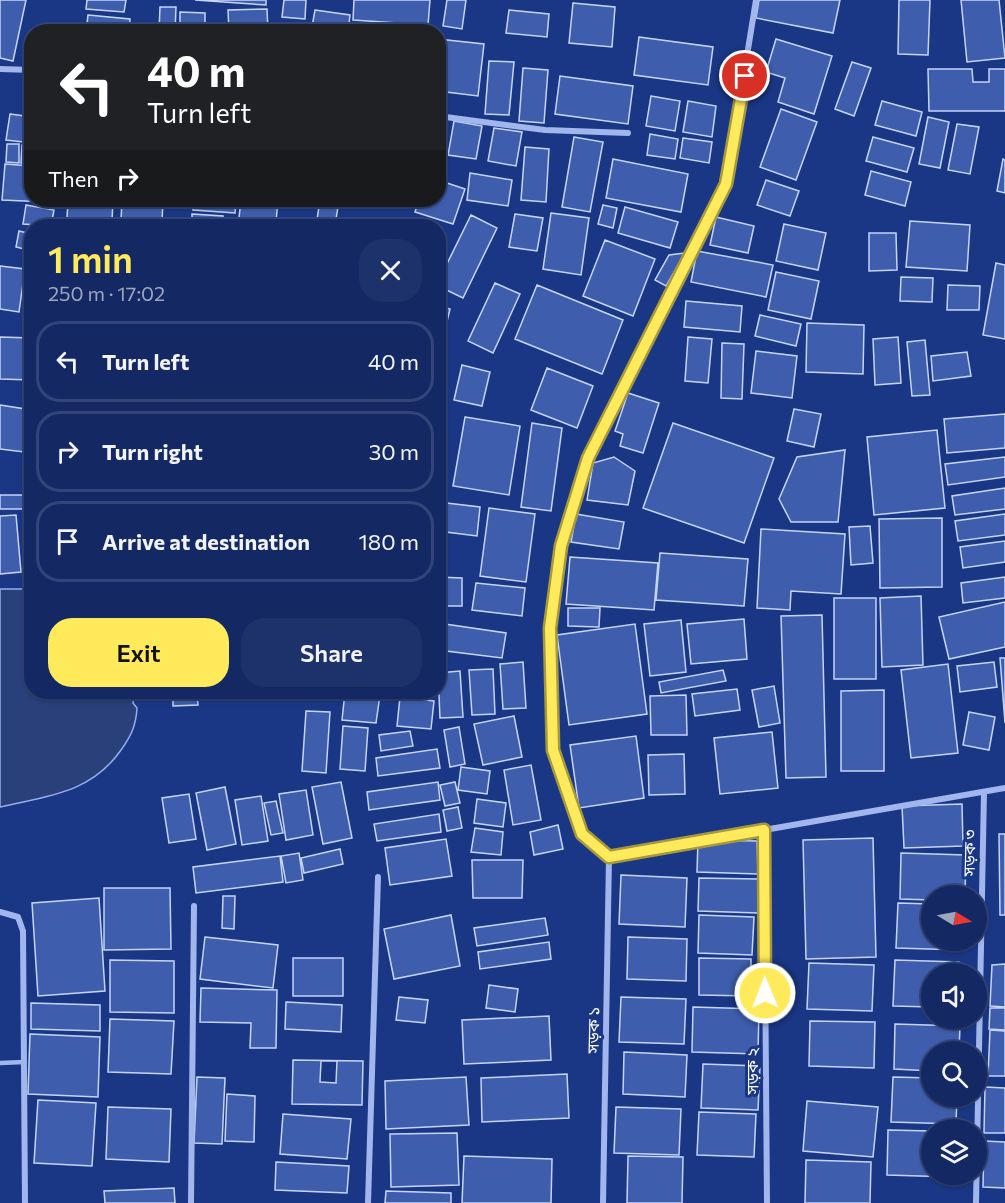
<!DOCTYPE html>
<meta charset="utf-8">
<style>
:root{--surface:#142964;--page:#1d316a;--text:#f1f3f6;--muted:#9da6bf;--line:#334578;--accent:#ffea5c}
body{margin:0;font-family:Commissioner,"Noto Sans Bengali",sans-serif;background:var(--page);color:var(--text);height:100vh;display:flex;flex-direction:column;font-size:22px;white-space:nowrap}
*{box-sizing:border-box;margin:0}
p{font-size:20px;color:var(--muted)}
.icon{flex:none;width:33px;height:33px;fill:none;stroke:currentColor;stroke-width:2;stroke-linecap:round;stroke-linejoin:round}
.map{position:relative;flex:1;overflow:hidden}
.panel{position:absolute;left:24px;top:219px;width:422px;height:480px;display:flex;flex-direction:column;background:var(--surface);border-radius:24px;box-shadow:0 2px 4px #0004,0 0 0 2px var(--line)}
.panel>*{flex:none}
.guide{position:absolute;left:24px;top:24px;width:422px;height:183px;border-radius:24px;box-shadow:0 2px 4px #0004,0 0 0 2px var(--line);background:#202124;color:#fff;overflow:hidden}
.needle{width:39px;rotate:100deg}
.tools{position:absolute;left:921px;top:885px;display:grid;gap:12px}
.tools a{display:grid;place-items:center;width:66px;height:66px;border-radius:50%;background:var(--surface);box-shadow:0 2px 4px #0004,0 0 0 2px var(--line);font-size:30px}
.pin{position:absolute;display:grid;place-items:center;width:51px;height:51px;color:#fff;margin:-26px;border:3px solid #fff;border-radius:50%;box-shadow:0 2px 6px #0007}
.me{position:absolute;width:66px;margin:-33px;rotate:359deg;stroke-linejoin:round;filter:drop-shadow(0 0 4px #0008)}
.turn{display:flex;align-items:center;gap:21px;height:126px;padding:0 24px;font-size:27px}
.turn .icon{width:78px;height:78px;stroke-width:2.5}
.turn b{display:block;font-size:42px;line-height:51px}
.then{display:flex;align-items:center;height:57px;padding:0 24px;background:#0003;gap:12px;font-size:22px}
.round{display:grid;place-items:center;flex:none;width:63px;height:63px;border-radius:24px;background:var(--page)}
.overview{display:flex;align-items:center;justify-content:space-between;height:102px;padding:0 24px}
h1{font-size:36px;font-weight:600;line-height:45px;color:var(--accent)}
.cta{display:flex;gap:12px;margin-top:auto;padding:12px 24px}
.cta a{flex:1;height:69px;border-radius:24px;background:var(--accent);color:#111;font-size:24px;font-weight:600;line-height:69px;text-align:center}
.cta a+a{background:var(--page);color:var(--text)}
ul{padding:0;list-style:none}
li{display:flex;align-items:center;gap:18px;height:81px;margin:0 12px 9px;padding:0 12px;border:3px solid var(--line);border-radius:24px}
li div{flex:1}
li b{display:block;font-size:22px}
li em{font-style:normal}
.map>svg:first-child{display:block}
.water{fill:#2a407b;stroke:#93afee;stroke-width:1.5}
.building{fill:#3e5ead;stroke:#c5d4f9;stroke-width:1.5;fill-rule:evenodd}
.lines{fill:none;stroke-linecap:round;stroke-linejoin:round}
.lane{stroke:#a0b6ec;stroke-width:4.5}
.street{stroke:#a0b6ec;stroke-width:6}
.route-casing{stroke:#a6983c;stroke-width:15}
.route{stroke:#ffea5c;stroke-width:10}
.labels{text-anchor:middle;stroke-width:6;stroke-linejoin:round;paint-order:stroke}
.street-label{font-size:16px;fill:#fff;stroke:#1a3786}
</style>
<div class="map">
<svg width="1005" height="1203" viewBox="0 0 1005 1203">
<rect width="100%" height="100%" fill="#1a3786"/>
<path class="water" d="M 0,589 L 31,589 L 32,692 L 135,692 L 133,703 L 137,708 C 136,726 131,736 121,750 C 91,793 48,796 0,807 Z"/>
<path class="building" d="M 0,0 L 26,0 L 13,61 L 0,58 Z
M 87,0 L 126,0 L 124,12 L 86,9 Z
M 195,0 L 266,0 L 266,5 Z
M 284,0 L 306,0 L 305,19 L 282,17 Z
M 354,0 L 430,0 L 428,25 L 353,20 Z
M 447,0 L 466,0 L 462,29 L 443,26 Z
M 759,0 L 840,0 L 833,33 L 756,18 Z
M 899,0 L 930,0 L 928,55 L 898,54 Z
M 961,0 L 999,0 L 1005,58 L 967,62 Z
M 573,3 L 615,7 L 612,47 L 569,43 Z
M 160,7 L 176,7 L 175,32 L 159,32 Z
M 267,9 L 268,32 L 229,32 L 228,10 Z
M 315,10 L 350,15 L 348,32 L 311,32 Z
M 509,10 L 549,14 L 547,37 L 506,33 Z
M 180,12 L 205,13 L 205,32 L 180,32 Z
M 88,15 L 130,19 L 129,32 L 86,32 Z
M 357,24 L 407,32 L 356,32 Z
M 639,37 L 713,47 L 708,85 L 634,75 Z
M 438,39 L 484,44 L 478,96 L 438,91 Z
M 776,39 L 832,56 L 814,114 L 778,102 L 785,78 L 766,72 Z
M 489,61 L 514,62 L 509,115 L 485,114 Z
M 852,62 L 871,68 L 854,116 L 835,109 Z
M 523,68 L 548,70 L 544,123 L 519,121 Z
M 928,69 L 972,69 L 973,82 L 989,82 L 989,69 L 1005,69 L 1005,111 L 929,111 Z
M 560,76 L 633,86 L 628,124 L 555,114 Z
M 32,77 L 32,111 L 24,111 L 23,78 Z
M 651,96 L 680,101 L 675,131 L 646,126 Z
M 688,101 L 716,106 L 712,137 L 683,132 Z
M 882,101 L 922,112 L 916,136 L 875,125 Z
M 781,109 L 817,122 L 796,180 L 760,167 Z
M 10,114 L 32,117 L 32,143 L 6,140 Z
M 928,117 L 949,122 L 940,168 L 919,164 Z
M 454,121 L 482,126 L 476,159 L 448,155 Z
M 957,124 L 979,127 L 970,174 L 948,170 Z
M 494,128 L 522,132 L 516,166 L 488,161 Z
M 650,134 L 678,139 L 675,159 L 647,155 Z
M 574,137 L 603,142 L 590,212 L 562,207 Z
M 873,137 L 914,148 L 907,172 L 866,161 Z
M 683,138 L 712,142 L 709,163 L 680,158 Z
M 7,144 L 19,144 L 19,163 L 6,162 Z
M 22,145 L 32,146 L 32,164 L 21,163 Z
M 525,147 L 549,149 L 546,202 L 521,200 Z
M 613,159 L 688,174 L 681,212 L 606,198 Z
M 1003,159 L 1005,160 L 1005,193 L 997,191 Z
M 5,164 L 32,166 L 32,200 L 47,200 L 47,202 L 2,200 Z
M 871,171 L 911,182 L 905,206 L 865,195 Z
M 470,173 L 512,180 L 508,206 L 467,200 Z
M 438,180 L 465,189 L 453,224 L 415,212 L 419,200 L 438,200 Z
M 766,180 L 799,191 L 790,216 L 757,205 Z
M 68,200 L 113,200 L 112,221 L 67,218 Z
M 122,200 L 163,200 L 162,222 L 121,220 Z
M 194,200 L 236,200 L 235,213 L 193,210 Z
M 241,200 L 278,200 L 276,222 L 239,218 Z
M 320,200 L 339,200 L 335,226 L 316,226 Z
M 26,205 L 54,210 L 51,226 L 23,224 Z
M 603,205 L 617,208 L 613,228 L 598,224 Z
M 625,207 L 678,222 L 670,248 L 618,233 Z
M 551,213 L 589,218 L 581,275 L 543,269 Z
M 192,214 L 223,216 L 222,226 L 192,226 Z
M 515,214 L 543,218 L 537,251 L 509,247 Z
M 471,215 L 497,228 L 463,298 L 438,286 L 438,282 Z
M 716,217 L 754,226 L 748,253 L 710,245 Z
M 410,219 L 435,226 L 407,226 Z
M 910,221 L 970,225 L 967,271 L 906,267 Z
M 784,224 L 826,233 L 818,270 L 776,261 Z
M 19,231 L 32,234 L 32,251 L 16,247 Z
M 869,233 L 896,233 L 897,270 L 869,271 Z
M 605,240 L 655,259 L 633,316 L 583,296 Z
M 697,251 L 773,265 L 766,297 L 691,282 Z
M 685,253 L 666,286 L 655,280 L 669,255 Z
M 996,263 L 1005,265 L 1005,339 L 983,335 Z
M 0,266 L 25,269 L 19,312 L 0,309 Z
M 776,272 L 819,281 L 811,319 L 768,310 Z
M 901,277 L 933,278 L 932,302 L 900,301 Z
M 495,283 L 520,294 L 493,353 L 468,341 Z
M 537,285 L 623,320 L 602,374 L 515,339 Z
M 948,285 L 980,286 L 979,310 L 947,310 Z
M 686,301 L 742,306 L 740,332 L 684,327 Z
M 438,306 L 450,309 L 440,350 L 438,350 Z
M 760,315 L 801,324 L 796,346 L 755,336 Z
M 807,323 L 864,325 L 863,374 L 806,372 Z
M 0,337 L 32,338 L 32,380 L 0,379 Z
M 688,337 L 712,339 L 708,383 L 685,381 Z
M 898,337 L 901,383 L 875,385 L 873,339 Z
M 925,340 L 930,395 L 912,396 L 907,342 Z
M 722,343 L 744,344 L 742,399 L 721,398 Z
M 756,351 L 797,356 L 792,398 L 751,393 Z
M 967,352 L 971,376 L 933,381 L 931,356 Z
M 462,365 L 490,372 L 482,406 L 454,400 Z
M 547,368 L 593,386 L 577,428 L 531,410 Z
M 628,393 L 659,403 L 643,453 L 620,446 L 623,434 L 615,431 Z
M 0,405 L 32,410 L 32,453 L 0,449 Z
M 438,408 L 445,409 L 443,425 L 438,424 Z
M 794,409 L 821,414 L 814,447 L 787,441 Z
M 1005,414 L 1005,448 L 947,453 L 944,419 Z
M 465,417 L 520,426 L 509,495 L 453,486 Z
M 532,423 L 562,428 L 551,511 L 521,507 Z
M 673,423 L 774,458 L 744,543 L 643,508 Z
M 937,430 L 945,508 L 874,515 L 867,437 Z
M 438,441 L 444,442 L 442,473 L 438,472 Z
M 845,450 L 838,522 L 791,522 L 779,499 L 797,457 Z
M 614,457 L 635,471 L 628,505 L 587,500 L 593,463 Z
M 1005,457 L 1005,477 L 948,485 L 945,464 Z
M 1005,488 L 1005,509 L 955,515 L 952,496 Z
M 0,495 L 24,495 L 24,509 L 0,509 Z
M 438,502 L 480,507 L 477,536 L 438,531 Z
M 489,508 L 535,514 L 526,582 L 480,576 Z
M 25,514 L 32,514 L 32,567 L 28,567 Z
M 576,514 L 624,522 L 619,549 L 571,542 Z
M 1005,514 L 1005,535 L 958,541 L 955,521 Z
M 16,515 L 21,572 L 0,574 L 0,516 Z
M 942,518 L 942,587 L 880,588 L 879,519 Z
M 870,526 L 873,563 L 851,565 L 849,527 Z
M 761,529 L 845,534 L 841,594 L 791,591 L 790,610 L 757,608 Z
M 1005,541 L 1005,562 L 963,568 L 960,547 Z
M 660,553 L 748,559 L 744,606 L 656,600 Z
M 570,557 L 658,563 L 654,610 L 566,604 Z
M 438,577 L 462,578 L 462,606 L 438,606 Z
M 1005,577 L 1005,598 L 963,603 L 961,583 Z
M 476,583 L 525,588 L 522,616 L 472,610 Z
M 921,596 L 923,665 L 882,667 L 880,598 Z
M 834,598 L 876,598 L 876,679 L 834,679 Z
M 1005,602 L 1005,647 L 949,659 L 939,617 Z
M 568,608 L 600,608 L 599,627 L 568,626 Z
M 822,615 L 826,777 L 786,778 L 781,616 Z
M 744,619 L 747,659 L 691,664 L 687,624 Z
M 681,620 L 686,672 L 650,676 L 644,624 Z
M 438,623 L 506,633 L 502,658 L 438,650 Z
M 635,624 L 647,714 L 569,725 L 557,635 Z
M 1000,658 L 1005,658 L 1005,723 Z
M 523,662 L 526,708 L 503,709 L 500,664 Z
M 994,662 L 997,687 L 960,692 L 957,666 Z
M 948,664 L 958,753 L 911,758 L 901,670 Z
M 493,669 L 495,714 L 472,715 L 469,670 Z
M 723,670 L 726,681 L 661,693 L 659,682 Z
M 460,671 L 463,717 L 440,718 L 438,673 Z
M 774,686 L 780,723 L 759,727 L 752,690 Z
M 737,689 L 740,710 L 695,716 L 692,694 Z
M 884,690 L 884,771 L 841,771 L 841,691 Z
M 173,692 L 197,692 L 198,705 L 173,706 Z
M 202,692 L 285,692 L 285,695 L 202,699 Z
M 295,692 L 334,692 L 333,696 Z
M 345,692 L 380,695 L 376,723 L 342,720 Z
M 686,695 L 687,735 L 651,735 L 650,696 Z
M 400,697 L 434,701 L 431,729 L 397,726 Z
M 306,711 L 330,712 L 326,773 L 302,771 Z
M 969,712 L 995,717 L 989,750 L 963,745 Z
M 514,716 L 522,757 L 483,765 L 474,724 Z
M 343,726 L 368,728 L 365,771 L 340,769 Z
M 459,727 L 465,764 L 450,767 L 444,730 Z
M 410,731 L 413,746 L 381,751 L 379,735 Z
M 772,732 L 778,788 L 720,794 L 714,738 Z
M 636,736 L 644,798 L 579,808 L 570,745 Z
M 437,749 L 440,768 L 378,776 L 376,758 Z
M 684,754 L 685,794 L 649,795 L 648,755 Z
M 531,765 L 541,820 L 513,825 L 504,770 Z
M 461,767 L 490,771 L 487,794 L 458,790 Z
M 341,782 L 352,838 L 323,844 L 312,787 Z
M 438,782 L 440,800 L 369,810 L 367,792 Z
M 455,782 L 460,803 L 445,806 L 440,785 Z
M 225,787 L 236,844 L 207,850 L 196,793 Z
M 306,790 L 313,835 L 286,840 L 279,794 Z
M 189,794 L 196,839 L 169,843 L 162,798 Z
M 261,796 L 268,841 L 242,845 L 235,800 Z
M 477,799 L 506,803 L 503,827 L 474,823 Z
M 276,801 L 283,833 L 271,835 L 264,803 Z
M 962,804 L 963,846 L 904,848 L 902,806 Z
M 458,807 L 462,828 L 447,831 L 443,810 Z
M 439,814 L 441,832 L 377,841 L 374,824 Z
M 558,825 L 563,849 L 534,855 L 530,832 Z
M 475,828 L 503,832 L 501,855 L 471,852 Z
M 999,834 L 1005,834 L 1005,915 L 1000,915 Z
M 873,838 L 876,957 L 806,959 L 803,840 Z
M 446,839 L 452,876 L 390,885 L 385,848 Z
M 698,840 L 757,841 L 758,874 L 697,872 Z
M 340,849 L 343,864 L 304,873 L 301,858 Z
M 299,853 L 303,880 L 286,883 L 281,856 Z
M 901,853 L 966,855 L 965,896 L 932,896 L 932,900 L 900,899 Z
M 280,856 L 283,882 L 196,893 L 193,867 Z
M 472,860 L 523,860 L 522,898 L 473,898 Z
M 621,875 L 687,878 L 685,927 L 619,924 Z
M 699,878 L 758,879 L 758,913 L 698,911 Z
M 104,888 L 170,888 L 171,949 L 104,950 Z
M 223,896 L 235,896 L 234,929 L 222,928 Z
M 99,898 L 105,991 L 38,996 L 32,903 Z
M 898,903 L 932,904 L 932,940 L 962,940 L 962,950 L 896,948 Z
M 451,915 L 460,966 L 394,979 L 384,929 Z
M 699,915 L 754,917 L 752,955 L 698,953 Z
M 545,918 L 548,935 L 477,946 L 474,928 Z
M 205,937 L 278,945 L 273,988 L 200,979 Z
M 628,937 L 687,939 L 686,981 L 627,979 Z
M 549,942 L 551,959 L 480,969 L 478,952 Z
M 293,958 L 343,958 L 343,996 L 293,996 Z
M 699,958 L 751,959 L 751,996 L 699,995 Z
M 110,960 L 174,961 L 174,1013 L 110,1012 Z
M 895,960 L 959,962 L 959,974 L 932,974 L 932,1007 L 893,1006 Z
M 809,963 L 874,965 L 872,1011 L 807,1009 Z
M 1005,964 L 1005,1007 L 990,1006 L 992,965 Z
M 489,985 L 518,989 L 515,1012 L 486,1008 Z
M 201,988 L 277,990 L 276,1048 L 250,1048 L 251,1023 L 200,1022 Z
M 399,997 L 428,1000 L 425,1023 L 396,1020 Z
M 621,997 L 686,999 L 684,1044 L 619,1042 Z
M 286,1002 L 342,1005 L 341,1032 L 285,1029 Z
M 31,1003 L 100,1005 L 100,1031 L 31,1029 Z
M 693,1007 L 759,1009 L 758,1054 L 692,1052 Z
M 990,1008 L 1005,1008 L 1005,1030 L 989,1029 Z
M 549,1016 L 551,1060 L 464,1064 L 462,1020 Z
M 110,1019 L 174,1021 L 171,1074 L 108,1072 Z
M 810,1021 L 875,1022 L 874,1068 L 809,1066 Z
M 895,1024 L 960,1026 L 959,1052 L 932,1052 L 932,1071 L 894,1069 Z
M 990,1030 L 1005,1031 L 1005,1076 L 988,1076 Z
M 30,1034 L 100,1037 L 98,1097 L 28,1094 Z
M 624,1052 L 687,1055 L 685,1097 L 623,1094 Z
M 293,1060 L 363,1061 L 362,1105 L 292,1104 ZM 321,1061 L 337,1061 L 336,1083 L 320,1082 Z
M 703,1064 L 760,1066 L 758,1110 L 701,1108 Z
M 567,1074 L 569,1118 L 482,1122 L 481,1078 Z
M 197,1077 L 225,1078 L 222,1144 L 194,1143 Z
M 466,1077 L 469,1125 L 386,1129 L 385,1081 Z
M 893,1077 L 932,1078 L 932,1096 L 957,1096 L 956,1124 L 891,1122 Z
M 985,1087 L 1005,1088 L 1005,1133 L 984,1133 Z
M 227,1094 L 255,1096 L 254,1142 L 225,1141 Z
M 38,1100 L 96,1103 L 92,1166 L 34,1163 Z
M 807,1101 L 878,1107 L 873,1157 L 803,1151 Z
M 108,1107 L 171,1109 L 169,1162 L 106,1159 Z
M 616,1107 L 681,1109 L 679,1155 L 614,1153 Z
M 699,1112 L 756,1114 L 754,1157 L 697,1155 Z
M 283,1114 L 351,1119 L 347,1159 L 280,1154 Z
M 888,1130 L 932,1131 L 932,1174 L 952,1174 L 952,1177 L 887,1175 Z
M 457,1133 L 459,1185 L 391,1187 L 390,1134 Z
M 984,1141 L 1005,1142 L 1005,1188 L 983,1187 Z
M 464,1156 L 552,1159 L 551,1203 L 462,1203 Z
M 628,1156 L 683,1157 L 682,1203 L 627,1203 Z
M 806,1160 L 871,1162 L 870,1203 L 805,1203 Z
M 276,1162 L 349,1166 L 347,1193 L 275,1190 Z
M 174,1188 L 175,1203 L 105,1203 L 104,1191 Z
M 386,1191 L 451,1193 L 451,1203 L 385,1203 Z"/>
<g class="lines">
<path class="lane" d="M 0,1063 L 24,1062"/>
<path class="street" d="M 0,69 L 32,70
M 438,116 L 545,130 L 628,133
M 764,830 L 767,1203
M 609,857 L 582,834 L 553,750 L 551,629 L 561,546 L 588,458 L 726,185 L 756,0
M 609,857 L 1005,788
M 0,912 L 18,917 L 23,931 L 25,1203
M 191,1203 L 194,906
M 368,1203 L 378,877
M 603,1203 L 609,857
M 976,1203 L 984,792"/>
</g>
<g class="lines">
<g class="route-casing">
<path id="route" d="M 745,76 L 726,184 L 588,458 L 561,546 L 550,628 L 553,750 L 582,834 L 609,857 L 764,830 L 765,993"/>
</g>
<use href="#route" class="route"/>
</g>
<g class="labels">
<g class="street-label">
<text transform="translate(969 853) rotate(-89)" y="6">সড়ক ৩</text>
<text transform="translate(593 1030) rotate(-89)" y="6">সড়ক ১</text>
<text transform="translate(752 1071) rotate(-90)" y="6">সড়ক ২</text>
</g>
</g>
</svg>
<div class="tools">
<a><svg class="needle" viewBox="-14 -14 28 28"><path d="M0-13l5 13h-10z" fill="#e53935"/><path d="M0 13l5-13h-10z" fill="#9da6bf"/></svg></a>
<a><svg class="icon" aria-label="sound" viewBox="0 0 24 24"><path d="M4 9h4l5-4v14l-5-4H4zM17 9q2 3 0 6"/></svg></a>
<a><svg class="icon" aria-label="search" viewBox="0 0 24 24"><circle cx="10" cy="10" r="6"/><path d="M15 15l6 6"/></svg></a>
<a><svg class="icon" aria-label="layers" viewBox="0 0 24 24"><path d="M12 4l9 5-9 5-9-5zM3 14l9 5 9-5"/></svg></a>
</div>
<div class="pin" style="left:745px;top:76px;background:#d93025"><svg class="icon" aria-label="arrive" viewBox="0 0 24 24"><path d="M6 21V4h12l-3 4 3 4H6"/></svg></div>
<svg class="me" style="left:765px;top:993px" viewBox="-20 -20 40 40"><circle r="17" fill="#ffea5c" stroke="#fff" stroke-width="3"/><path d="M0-11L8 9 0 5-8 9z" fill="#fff"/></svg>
<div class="guide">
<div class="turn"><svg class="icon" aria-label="left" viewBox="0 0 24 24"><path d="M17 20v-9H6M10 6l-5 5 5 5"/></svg><div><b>40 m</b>Turn left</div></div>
<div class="then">Then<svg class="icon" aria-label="right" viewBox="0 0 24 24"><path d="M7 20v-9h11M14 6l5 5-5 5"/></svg></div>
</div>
<section class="panel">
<div class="overview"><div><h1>1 min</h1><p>250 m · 17:02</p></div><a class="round"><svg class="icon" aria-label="close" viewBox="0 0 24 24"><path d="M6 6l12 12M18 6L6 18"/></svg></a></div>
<ul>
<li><svg class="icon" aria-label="left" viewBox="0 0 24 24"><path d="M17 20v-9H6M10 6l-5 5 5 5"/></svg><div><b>Turn left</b></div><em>40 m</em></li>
<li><svg class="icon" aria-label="right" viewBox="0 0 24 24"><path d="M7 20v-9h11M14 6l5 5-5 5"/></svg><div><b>Turn right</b></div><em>30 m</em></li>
<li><svg class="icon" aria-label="arrive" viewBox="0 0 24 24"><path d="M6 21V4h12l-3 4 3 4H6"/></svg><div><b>Arrive at destination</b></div><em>180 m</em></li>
</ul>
<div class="cta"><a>Exit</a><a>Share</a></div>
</section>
</div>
